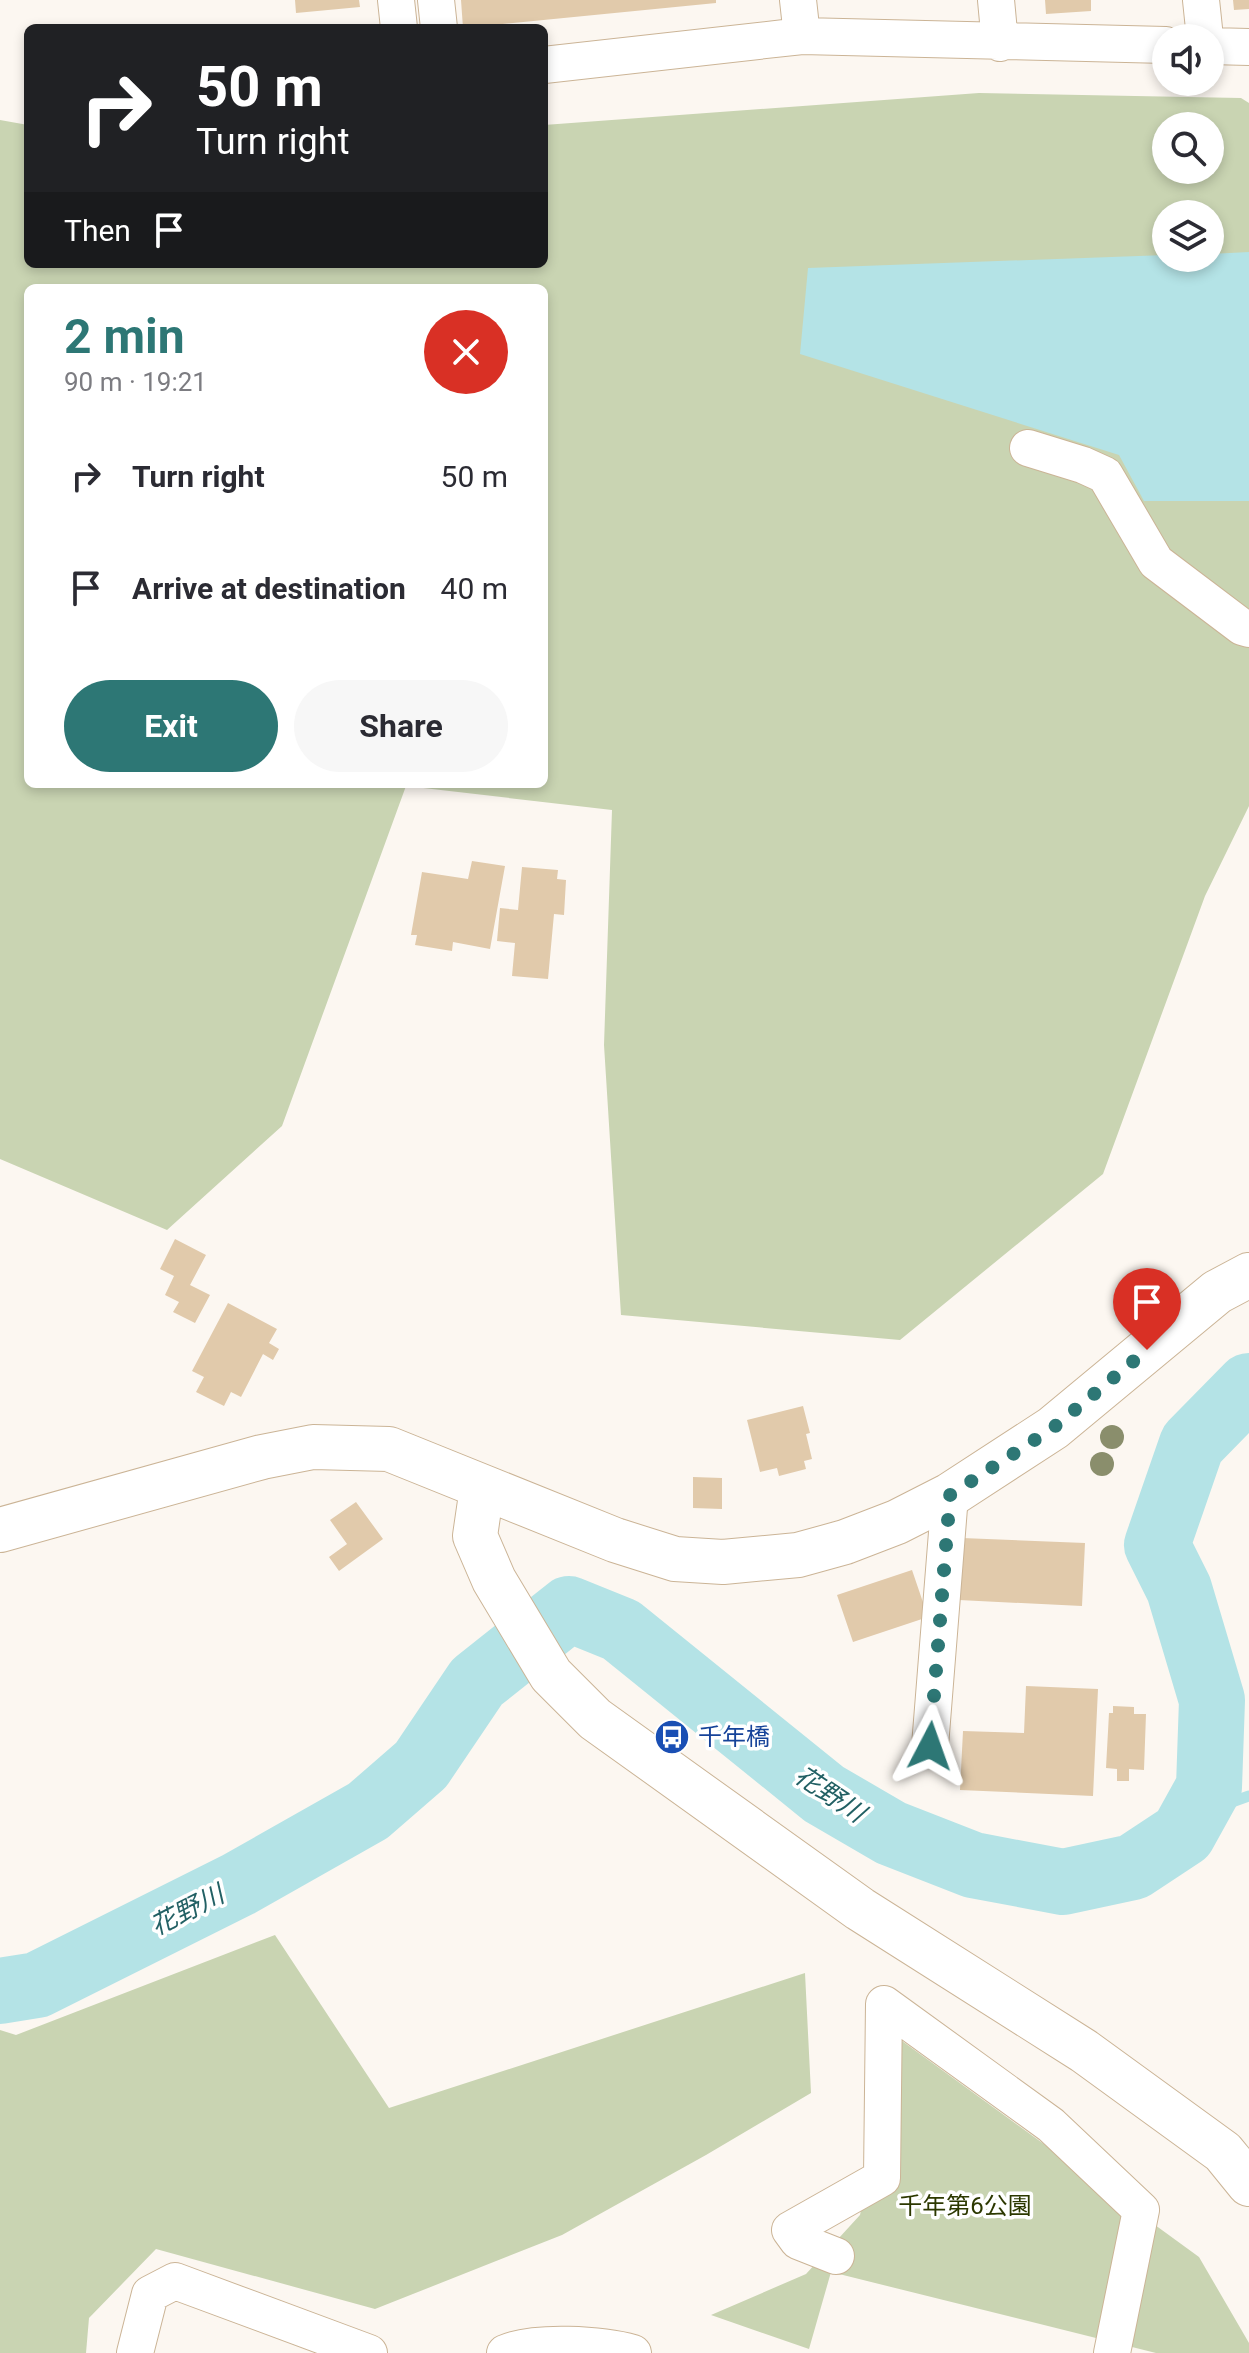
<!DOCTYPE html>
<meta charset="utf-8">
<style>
:root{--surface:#fff;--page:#f7f7f7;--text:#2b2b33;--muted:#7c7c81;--accent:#2d7775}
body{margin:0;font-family:Roboto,"Noto Sans JP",sans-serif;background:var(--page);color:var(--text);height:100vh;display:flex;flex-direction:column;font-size:30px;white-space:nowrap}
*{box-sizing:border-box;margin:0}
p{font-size:26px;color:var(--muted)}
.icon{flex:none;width:44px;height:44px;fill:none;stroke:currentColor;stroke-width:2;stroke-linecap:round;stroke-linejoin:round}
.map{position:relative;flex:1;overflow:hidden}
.side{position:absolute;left:24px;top:284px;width:524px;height:504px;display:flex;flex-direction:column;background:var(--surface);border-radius:12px;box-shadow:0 4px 12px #0003}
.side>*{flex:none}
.hud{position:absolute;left:24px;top:24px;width:524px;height:244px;border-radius:12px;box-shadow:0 4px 12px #0003;background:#202124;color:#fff;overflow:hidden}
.controls{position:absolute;left:1152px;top:24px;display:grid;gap:16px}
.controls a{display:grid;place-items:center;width:72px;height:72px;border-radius:50%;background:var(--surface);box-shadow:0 4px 12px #0003;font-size:40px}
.pin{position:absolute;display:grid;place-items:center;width:68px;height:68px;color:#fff;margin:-82px -34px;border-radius:50% 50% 50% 0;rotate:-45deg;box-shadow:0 0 8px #0007}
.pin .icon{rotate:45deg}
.me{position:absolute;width:88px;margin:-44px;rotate:4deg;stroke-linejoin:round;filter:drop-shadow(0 0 6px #0008)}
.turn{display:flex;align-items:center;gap:28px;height:168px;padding:0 40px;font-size:36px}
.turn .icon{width:104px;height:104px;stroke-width:2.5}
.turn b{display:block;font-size:56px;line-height:68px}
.then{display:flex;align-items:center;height:76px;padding:0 40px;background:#0003;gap:16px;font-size:30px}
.round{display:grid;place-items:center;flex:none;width:84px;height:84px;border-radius:42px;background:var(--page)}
.head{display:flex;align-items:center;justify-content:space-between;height:136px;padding:0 40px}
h1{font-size:48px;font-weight:700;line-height:60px;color:var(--accent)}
.primary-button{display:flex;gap:16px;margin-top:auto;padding:16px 40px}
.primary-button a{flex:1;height:92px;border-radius:48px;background:var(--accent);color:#fff;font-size:32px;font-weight:700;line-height:92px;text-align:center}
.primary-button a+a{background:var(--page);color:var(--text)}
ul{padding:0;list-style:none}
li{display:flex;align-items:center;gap:24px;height:112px;padding:0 40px}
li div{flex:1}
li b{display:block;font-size:30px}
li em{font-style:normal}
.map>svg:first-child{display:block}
.green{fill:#c9d4b2;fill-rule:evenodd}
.water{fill:#b4e3e6}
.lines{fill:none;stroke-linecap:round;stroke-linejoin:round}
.stream{stroke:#b4e3e6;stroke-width:11}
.river{stroke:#b4e3e6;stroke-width:66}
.building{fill:#e1caab}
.minor-casing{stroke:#cbb496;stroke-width:38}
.tertiary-casing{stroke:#cbb496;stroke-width:46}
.minor{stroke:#fff;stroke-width:36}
.tertiary{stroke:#fff;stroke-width:44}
.tree{fill:#8a8e6c}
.route{stroke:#2d7775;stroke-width:14;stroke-dasharray:0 25.2}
.labels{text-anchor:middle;stroke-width:7;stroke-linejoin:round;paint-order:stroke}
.transit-label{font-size:24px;fill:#164399;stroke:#fff;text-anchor:start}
.park-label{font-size:24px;fill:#2c3800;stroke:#fff}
.water-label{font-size:26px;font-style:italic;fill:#226064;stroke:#fff}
</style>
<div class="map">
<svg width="1249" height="2353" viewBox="0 0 1249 2353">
<rect width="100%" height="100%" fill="#fcf7f1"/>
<path class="green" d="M 979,93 L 1241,98 L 1249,103 L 1249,806 L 1205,896 L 1103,1174 L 900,1340 L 621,1315 L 604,1045 L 612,810 L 406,786 L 282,1126 L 167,1230 L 0,1159 L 0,120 L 28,125 L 28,264 L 544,264 L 544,125 ZM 1166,126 L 1210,126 L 1210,170 L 1166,170 ZM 1166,214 L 1210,214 L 1210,258 L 1166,258 ZM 28,288 L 544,288 L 544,784 L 28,784 Z
M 275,1935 L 389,2108 L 805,1973 L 811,2093 L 706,2155 L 562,2235 L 375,2309 L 156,2249 L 89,2318 L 86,2353 L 0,2353 L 0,2030 L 16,2035 Z
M 898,2038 L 1199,2257 L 1249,2343 L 1249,2353 L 1156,2353 L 831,2272 L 809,2349 L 711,2315 L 806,2274 L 860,2215 Z"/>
<path class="water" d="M 1249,252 L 1249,501 L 1144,501 L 1119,455 L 800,354 L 808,268 L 1166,255 L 1166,258 L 1210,258 L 1210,254 Z"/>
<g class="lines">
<path class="stream" d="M 1193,1816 L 1249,1796"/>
<path class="river" d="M 0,1991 L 37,1985 L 239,1884 L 368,1811 L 421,1765 L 477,1682 L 569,1609 L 621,1630 L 824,1794 L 891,1833 L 973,1865 L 1063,1882 L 1133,1867 L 1183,1834 L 1209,1787 L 1212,1700 L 1179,1589 L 1157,1545 L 1192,1444 L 1249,1386"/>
</g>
<path class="building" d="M 295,0 L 359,0 L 360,7 L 296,13 Z
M 461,0 L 716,0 L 716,3 L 463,28 Z
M 1045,0 L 1091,0 L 1091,11 L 1046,14 Z
M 1233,0 L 1249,0 L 1249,9 L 1234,10 Z
M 472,861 L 505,866 L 490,949 L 453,942 L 452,951 L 415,945 L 417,935 L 411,935 L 422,872 L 468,879 Z
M 522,867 L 558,870 L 557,879 L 566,880 L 564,915 L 554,914 L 548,979 L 512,976 L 515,943 L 497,941 L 500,908 L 518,910 Z
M 175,1239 L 206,1255 L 190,1285 L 210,1295 L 195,1323 L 173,1312 L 179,1302 L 165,1295 L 174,1276 L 160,1269 Z
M 228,1303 L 277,1329 L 269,1343 L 279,1349 L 273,1360 L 263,1354 L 241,1397 L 231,1392 L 224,1406 L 196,1392 L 204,1377 L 192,1371 Z
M 803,1406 L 810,1433 L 806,1434 L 812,1459 L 804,1461 L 806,1469 L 779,1476 L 777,1468 L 760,1472 L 747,1420 Z
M 693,1477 L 722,1478 L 722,1509 L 693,1508 Z
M 356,1502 L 383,1539 L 339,1571 L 329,1557 L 347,1544 L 330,1520 Z
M 962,1538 L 1085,1543 L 1082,1606 L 959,1600 Z
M 912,1570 L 928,1617 L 853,1642 L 837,1595 Z
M 1026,1686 L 1098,1689 L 1093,1796 L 960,1790 L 963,1731 L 1024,1733 Z
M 1113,1706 L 1134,1707 L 1134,1714 L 1146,1714 L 1144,1770 L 1129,1769 L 1129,1781 L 1117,1781 L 1117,1769 L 1106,1768 L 1109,1713 L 1113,1713 Z"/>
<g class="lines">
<g class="minor-casing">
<path id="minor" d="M 396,0 L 399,28
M 436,0 L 439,28
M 798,0 L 802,36
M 996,0 L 1000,43
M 1201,0 L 1205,38
M 1210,46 L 1249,47
M 544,65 L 802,36 L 1166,45
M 1028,448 L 1083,465 L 1105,475 L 1156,562 L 1242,627 L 1249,629
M 930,1746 L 950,1495
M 836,2256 L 798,2241 L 790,2230 L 882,2178 L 884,2004 L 1051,2125 L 1141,2210 L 1112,2353
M 135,2353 L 150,2294 L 175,2281 L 369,2353
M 505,2353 C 534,2340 602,2344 633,2353"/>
</g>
<g class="tertiary-casing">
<path id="tertiary" d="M 482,1488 L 475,1536 L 494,1580 L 551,1675 L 595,1719 L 860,1909 L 1084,2051 L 1223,2152 L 1249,2184
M 0,1530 L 262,1457 L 313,1447 L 389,1449 L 615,1540 L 675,1559 L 723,1562 L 798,1555 L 845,1542 L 897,1522 L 950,1495 L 1053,1428 L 1217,1292 L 1249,1275"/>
</g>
<use href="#minor" class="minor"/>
<use href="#tertiary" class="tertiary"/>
</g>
<g class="tree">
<circle cx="1112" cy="1437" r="12"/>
<circle cx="1102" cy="1464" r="12"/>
</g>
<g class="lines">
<path class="route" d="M 930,1746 L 950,1495 L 1053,1428 L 1147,1350"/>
</g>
<defs>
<g id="bus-disc" transform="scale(1.8)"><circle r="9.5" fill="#1a4fb4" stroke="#fff"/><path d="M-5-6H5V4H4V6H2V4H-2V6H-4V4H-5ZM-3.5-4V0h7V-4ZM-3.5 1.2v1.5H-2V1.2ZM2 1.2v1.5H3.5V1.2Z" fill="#fff"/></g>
</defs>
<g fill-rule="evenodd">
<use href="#bus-disc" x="672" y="1737"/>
</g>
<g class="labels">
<g class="transit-label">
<text x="698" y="1745">千年橋</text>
</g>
<g class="park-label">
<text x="965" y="2214">千年第6公園</text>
</g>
<g class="water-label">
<text transform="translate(830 1794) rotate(34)" y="9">花野川</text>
<text transform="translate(187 1910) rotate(-27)" y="9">花野川</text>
</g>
</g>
</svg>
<div class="controls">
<a><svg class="icon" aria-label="sound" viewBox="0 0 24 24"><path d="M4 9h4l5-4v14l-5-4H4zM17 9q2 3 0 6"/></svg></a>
<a><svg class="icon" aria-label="search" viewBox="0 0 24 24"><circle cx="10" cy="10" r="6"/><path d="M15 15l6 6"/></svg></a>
<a><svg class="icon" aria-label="layers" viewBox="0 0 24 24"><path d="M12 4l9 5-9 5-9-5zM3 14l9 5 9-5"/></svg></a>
</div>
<div class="pin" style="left:1147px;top:1350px;background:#d93025"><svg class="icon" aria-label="arrive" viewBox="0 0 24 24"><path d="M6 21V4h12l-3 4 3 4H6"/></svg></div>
<svg class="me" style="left:930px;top:1746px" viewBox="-20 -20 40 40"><path d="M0-17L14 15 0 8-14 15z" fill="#2d7775" stroke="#fff" stroke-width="4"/></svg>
<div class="hud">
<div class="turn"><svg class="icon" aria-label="right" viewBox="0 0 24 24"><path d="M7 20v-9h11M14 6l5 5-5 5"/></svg><div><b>50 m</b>Turn right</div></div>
<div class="then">Then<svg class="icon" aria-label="arrive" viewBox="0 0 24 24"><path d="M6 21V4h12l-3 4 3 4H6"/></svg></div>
</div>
<section class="side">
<div class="head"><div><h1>2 min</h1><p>90 m · 19:21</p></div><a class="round" style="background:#d93025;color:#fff"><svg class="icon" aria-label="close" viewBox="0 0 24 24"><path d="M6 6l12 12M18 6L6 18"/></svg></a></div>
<ul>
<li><svg class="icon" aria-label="right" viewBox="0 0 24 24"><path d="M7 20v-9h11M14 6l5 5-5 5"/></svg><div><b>Turn right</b></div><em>50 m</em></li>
<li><svg class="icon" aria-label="arrive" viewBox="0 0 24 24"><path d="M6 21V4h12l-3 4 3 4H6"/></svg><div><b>Arrive at destination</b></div><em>40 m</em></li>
</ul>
<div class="primary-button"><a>Exit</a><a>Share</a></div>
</section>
</div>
